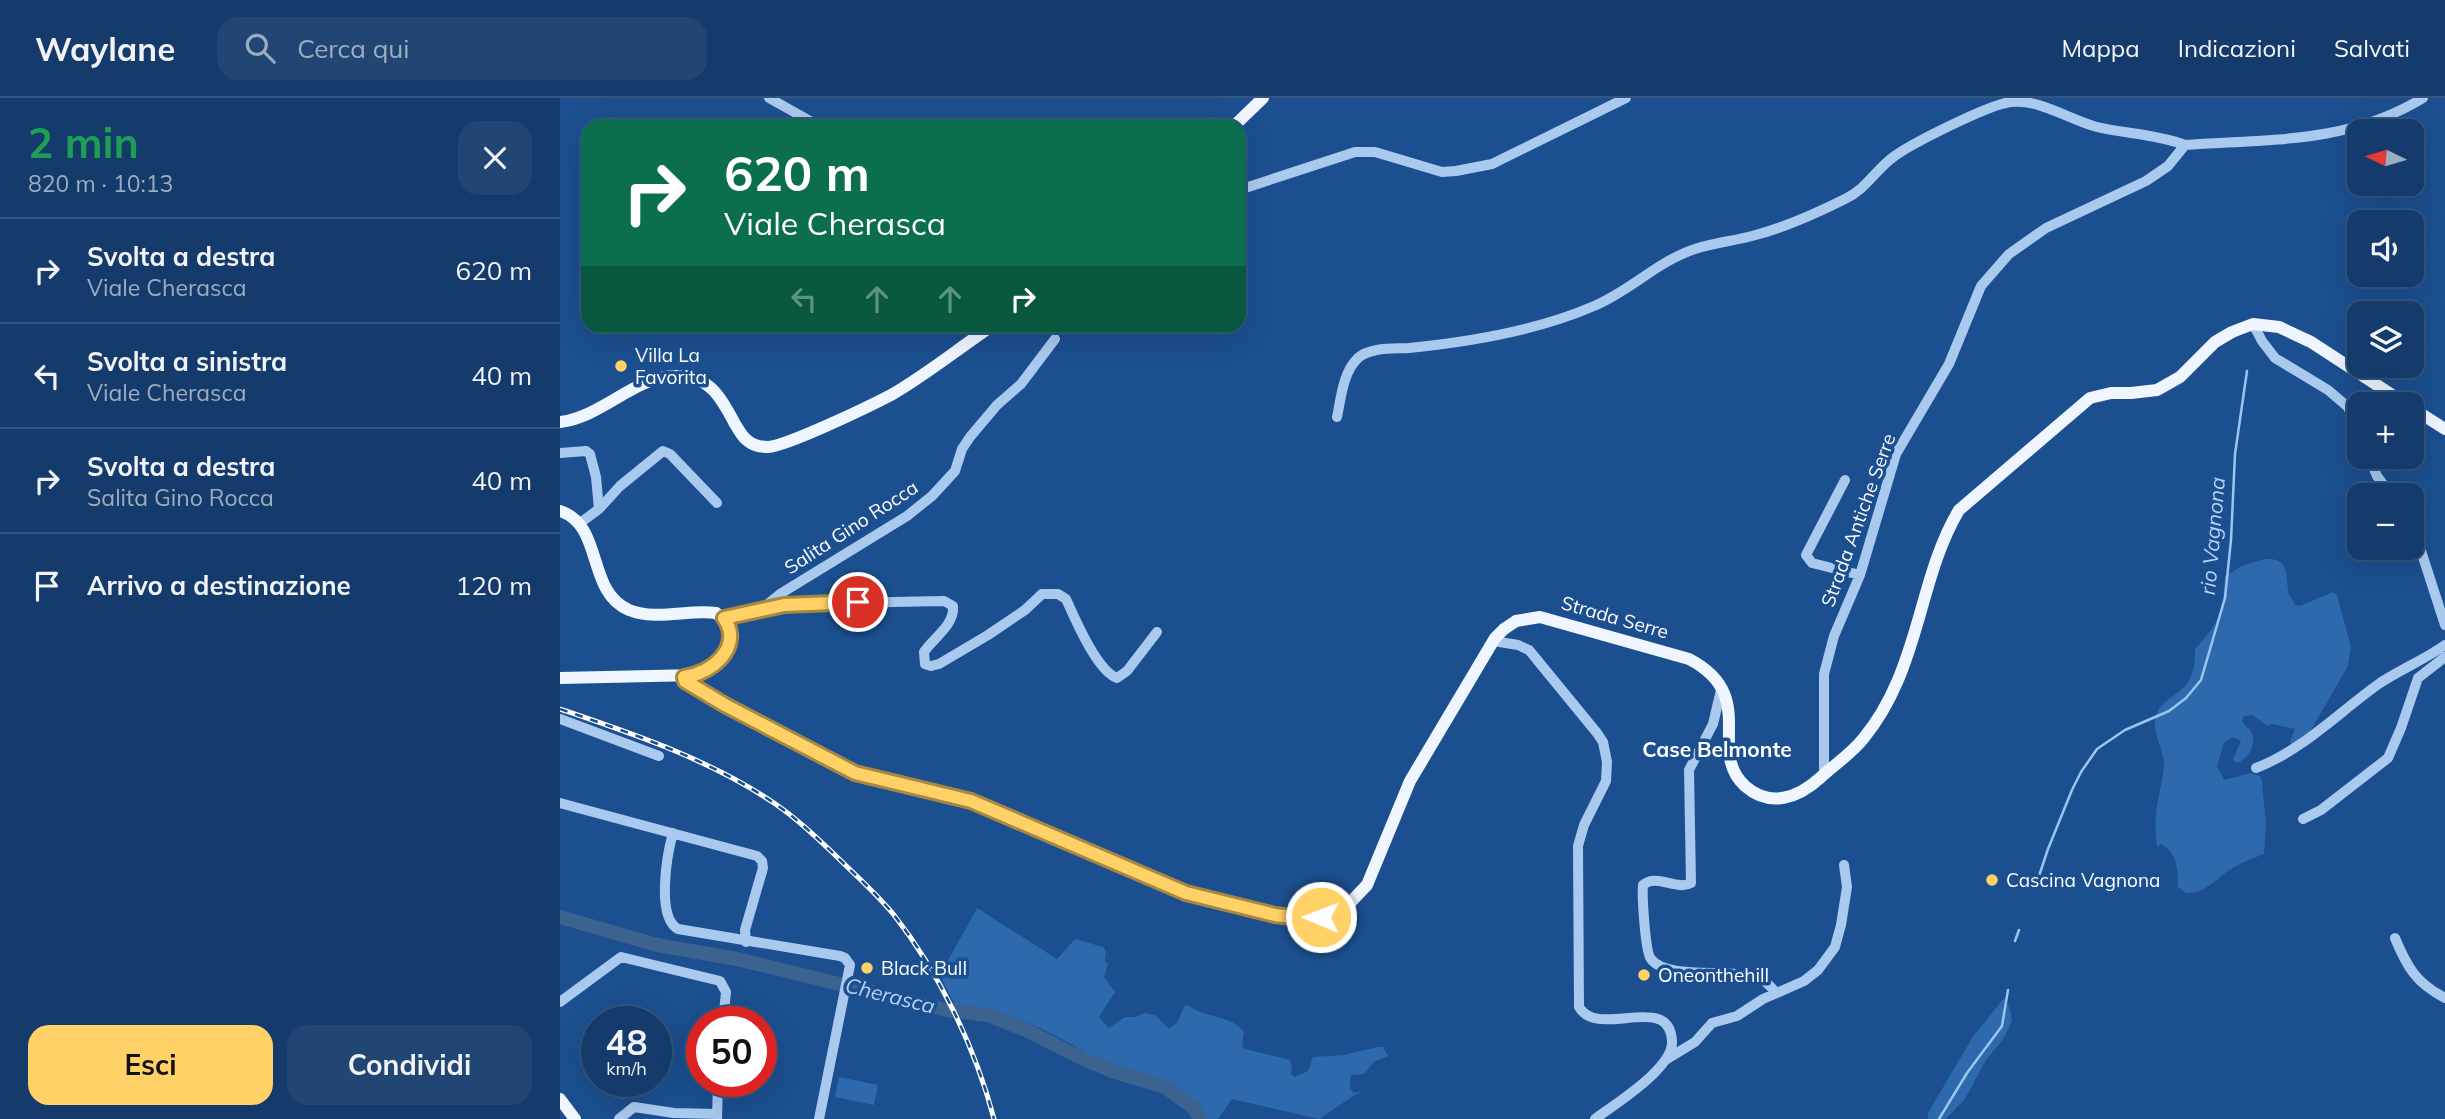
<!DOCTYPE html>
<html lang="it">
<meta charset="utf-8">
<style>
:root{--surface:#143b6b;--page:#214673;--text:#f1f3f6;--muted:#9dadc1;--line:#33557e;--accent:#ffd166}
body{margin:0;font-family:Mulish,sans-serif;background:var(--page);color:var(--text);height:100vh;display:flex;flex-direction:column;font-size:26px;white-space:nowrap}
*{box-sizing:border-box;margin:0}
p{font-size:23px;color:var(--muted)}
.icon{flex:none;width:38px;height:38px;fill:none;stroke:currentColor;stroke-width:2;stroke-linecap:round;stroke-linejoin:round}
.map{position:relative;flex:1;overflow:hidden}
.sheet{display:flex;flex-direction:column;background:var(--surface);width:560px}
.sheet>*{flex:none}
.banner{position:absolute;left:21px;top:21px;width:665px;height:214px;border-radius:21px;box-shadow:0 7px 28px #0002,0 0 0 2px var(--line);background:#0b6e4f;color:#fff;overflow:hidden}
.needle{width:46px;rotate:275deg}
.tools{position:absolute;left:1787px;top:21px;display:grid;gap:14px}
.tools a{display:grid;place-items:center;width:77px;height:77px;border-radius:14px;background:var(--surface);box-shadow:0 7px 28px #0002,0 0 0 2px var(--line);font-size:35px}
.speed{position:absolute;left:21px;top:908px;display:flex;gap:14px;font-size:35px;font-weight:700;text-align:center}
.speed>*{display:grid;place-content:center;width:91px;height:91px;border-radius:50%;background:var(--surface);box-shadow:0 7px 28px #0002,0 0 0 2px var(--line);line-height:1}
.speed small{font-size:18px;font-weight:400}
.speed .limit{border:10px solid #d22;background:#fff;color:#111}
.pin{position:absolute;display:grid;place-items:center;width:60px;height:60px;color:#fff;margin:-30px;border:4px solid #fff;border-radius:50%;box-shadow:0 2px 7px #0007}
.me{position:absolute;width:77px;margin:-38px;rotate:271deg;stroke-linejoin:round;filter:drop-shadow(0 0 5px #0008)}
.turn{display:flex;align-items:center;gap:24px;height:147px;padding:0 28px;font-size:32px}
.turn .icon{width:91px;height:91px;stroke-width:2.5}
.turn b{display:block;font-size:49px;line-height:60px}
.lanes{display:flex;align-items:center;height:66px;padding:0 28px;background:#0003;justify-content:center;gap:35px;direction:ltr}
.lanes .off{opacity:.35}
.round{display:grid;place-items:center;flex:none;width:74px;height:74px;border-radius:21px;background:var(--page)}
.headline{display:flex;align-items:center;justify-content:space-between;height:119px;padding:0 28px}
h1{font-size:42px;font-weight:700;line-height:52px;color:#1e9e55}
.primary-button{display:flex;gap:14px;margin-top:auto;padding:14px 28px}
.primary-button a{flex:1;height:80px;border-radius:21px;background:var(--accent);color:#111;font-size:28px;font-weight:700;line-height:80px;text-align:center}
.primary-button a+a{background:var(--page);color:var(--text)}
ul{padding:0;list-style:none}
li{display:flex;align-items:center;gap:21px;height:105px;padding:0 28px;border-top:2px solid var(--line)}
li div{flex:1}
li b{display:block;font-size:26px}
li em{font-style:normal}
header{display:flex;align-items:center;gap:42px;box-sizing:border-box;height:98px;padding:0 35px;background:var(--surface);border-bottom:2px solid var(--line)}
header strong{font-size:33px}
nav{display:flex;gap:38px;margin-inline-start:auto;font-size:24px}
.search{width:490px;height:63px;background:var(--page);display:flex;align-items:center;gap:18px;box-sizing:border-box;padding:0 24px;border-radius:21px;color:var(--muted);font-size:26px}
main{display:flex;flex:1;min-height:0}
.map>svg:first-child{display:block}
.green{fill:#2e69ad}
.lines{fill:none;stroke-linecap:round;stroke-linejoin:round}
.stream{stroke:#9cc4f0;stroke-width:2.5}
.river{stroke:#3c6290;stroke-width:14}
.minor{stroke:#a9c9ee;stroke-width:10}
.major{stroke:#f0f6ff;stroke-width:12}
.rail-casing{stroke:#fff;stroke-width:5}
.rail{stroke:#1b4f8f;stroke-width:2.5;stroke-dasharray:8;stroke-linecap:butt}
.route-casing{stroke:#a68842;stroke-width:18}
.route{stroke:#ffd166;stroke-width:12}
.poi-dot{fill:#ffd166;stroke:#1b4f8f;stroke-width:2.5}
.labels{text-anchor:middle;stroke-width:7;stroke-linejoin:round;paint-order:stroke}
.poi-label{font-size:19px;fill:#fff;stroke:#1b4f8f;text-anchor:start}
.street-label{font-size:19px;fill:#fff;stroke:#1b4f8f}
.water-label{font-size:21px;font-style:italic;fill:#b5d3f5;stroke:#1b4f8f}
.neighbourhood-label{font-size:21px;font-weight:bold;fill:#fff;stroke:#1b4f8f}
</style>
<header>
<strong>Waylane</strong>
<div class="search"><svg class="icon" aria-label="search" viewBox="0 0 24 24"><circle cx="10" cy="10" r="6"/><path d="M15 15l6 6"/></svg>Cerca qui</div>
<nav><a>Mappa</a><a>Indicazioni</a><a>Salvati</a></nav>
</header>
<main>
<section class="sheet">
<div class="headline"><div><h1>2 min</h1><p>820 m · 10:13</p></div><a class="round"><svg class="icon" aria-label="close" viewBox="0 0 24 24"><path d="M6 6l12 12M18 6L6 18"/></svg></a></div>
<ul>
<li><svg class="icon" aria-label="right" viewBox="0 0 24 24"><path d="M7 20v-9h11M14 6l5 5-5 5"/></svg><div><b>Svolta a destra</b><p>Viale Cherasca</p></div><em>620 m</em></li>
<li><svg class="icon" aria-label="left" viewBox="0 0 24 24"><path d="M17 20v-9H6M10 6l-5 5 5 5"/></svg><div><b>Svolta a sinistra</b><p>Viale Cherasca</p></div><em>40 m</em></li>
<li><svg class="icon" aria-label="right" viewBox="0 0 24 24"><path d="M7 20v-9h11M14 6l5 5-5 5"/></svg><div><b>Svolta a destra</b><p>Salita Gino Rocca</p></div><em>40 m</em></li>
<li><svg class="icon" aria-label="arrive" viewBox="0 0 24 24"><path d="M6 21V4h12l-3 4 3 4H6"/></svg><div><b>Arrivo a destinazione</b></div><em>120 m</em></li>
</ul>
<div class="primary-button"><a>Esci</a><a>Condividi</a></div>
</section>
<div class="map">
<svg width="1885" height="1021" viewBox="0 0 1885 1021">
<rect width="100%" height="100%" fill="#1b4f8f"/>
<path class="green" d="M 1705,461 C 1728,460 1726,473 1728,492 C 1728,497 1733,502 1735,507 L 1740,508 L 1773,494 L 1777,497 L 1791,549 L 1788,568 L 1748,637 L 1733,648 L 1730,644 L 1735,631 L 1712,626 L 1708,628 L 1692,617 L 1684,618 L 1682,623 C 1684,627 1687,629 1690,632 C 1699,643 1688,663 1676,665 L 1673,661 L 1681,643 L 1673,639 L 1664,644 L 1657,668 L 1664,682 L 1691,675 L 1700,678 L 1702,683 L 1706,726 L 1704,756 C 1693,760 1681,765 1671,771 C 1656,780 1646,796 1626,795 L 1618,789 C 1618,772 1618,756 1601,746 L 1597,750 C 1596,739 1595,728 1596,717 C 1597,699 1604,682 1604,664 C 1603,651 1593,635 1595,622 C 1601,591 1636,604 1635,551 C 1661,522 1662,517 1665,478 L 1682,468 Z
M 417,810 L 497,861 L 515,841 L 543,849 L 546,853 L 545,862 L 548,866 L 544,879 L 555,894 L 539,919 L 549,930 L 565,919 L 575,919 L 585,915 L 595,917 L 609,931 L 617,925 L 625,907 C 632,908 634,912 641,914 C 657,920 671,920 684,933 L 682,948 L 685,951 L 730,962 L 732,967 L 731,976 L 735,979 L 748,973 L 753,959 L 784,957 L 818,949 L 823,949 L 828,958 L 814,964 L 804,976 L 792,977 L 790,982 L 790,991 L 794,995 L 801,993 L 759,1021 L 672,1001 L 658,1021 L 643,1021 C 624,986 585,984 552,968 C 525,955 498,937 470,926 C 447,917 420,914 396,909 L 375,868 L 385,868 Z
M 1444,900 L 1450,911 L 1452,923 L 1442,943 L 1426,962 L 1405,1001 L 1386,1021 L 1368,1021 L 1368,1015 L 1412,940 Z
M 279,979 L 318,987 L 314,1007 L 275,999 Z"/>
<g class="lines">
<path class="stream" d="M 1477,784 L 1488,751 L 1512,692 L 1521,674 L 1537,651 L 1565,632 L 1609,613 L 1626,600 L 1641,582 L 1665,500 L 1671,442 L 1675,356 L 1687,273
M 1455,843 L 1459,832
M 1379,1021 L 1407,975 L 1442,928 L 1448,892"/>
<path class="river" d="M 0,819 L 97,847 L 177,861 L 386,912 L 428,917 L 468,933 L 517,958 L 552,973 L 605,989 L 634,1010 L 640,1021"/>
<path class="minor" d="M 209,0 L 259,28
M 679,92 L 795,54 L 815,54 L 882,74 L 896,73 L 932,66 L 1066,0
M 1693,226 L 1702,243 L 1715,260 L 1768,292 L 1788,309 L 1799,334
M 777,319 C 781,300 783,274 798,260 C 810,249 834,251 849,250 C 909,244 979,232 1034,208 C 1070,193 1098,163 1135,151 C 1153,145 1173,143 1192,138 C 1220,131 1259,114 1285,101 C 1305,92 1315,73 1332,60 C 1350,46 1430,6 1451,4 C 1480,1 1510,22 1537,29 C 1566,36 1596,36 1625,47 C 1708,41 1788,46 1863,0
M 0,355 L 26,353 L 30,356 L 36,379 L 39,411
M 1809,359 L 1817,378 L 1831,397
M 1285,382 L 1246,457 L 1252,465 L 1300,477
M 20,425 L 39,411 L 60,388 L 103,353 L 110,356 L 157,405
M 1852,425 L 1885,527
M 203,510 L 220,496 L 347,418 L 372,398 L 395,373 L 402,351 L 410,339 L 437,307 L 461,286 L 495,241
M 164,520 L 202,510 L 233,506 L 384,503 L 393,508 C 395,527 373,540 364,554 L 365,566 L 371,568 L 379,566 L 428,537 L 465,512 L 482,496 L 498,496 L 506,501 C 515,521 537,573 557,580 L 567,573 L 597,534
M 933,543 L 958,547 L 969,552 L 1037,635 L 1043,644 L 1047,664 L 1046,683 L 1024,727 L 1018,748 L 1019,909 C 1038,942 1109,893 1112,943 C 1114,970 1055,1006 1035,1021
M 1161,592 L 1153,626 L 1129,672 L 1131,785 C 1117,793 1096,775 1083,787 C 1082,797 1085,854 1091,861 C 1107,883 1176,869 1201,881 C 1207,884 1212,890 1216,895
M 0,621 L 99,658
M 1696,670 C 1743,652 1779,614 1820,585 C 1841,571 1864,562 1885,547
M 1264,676 L 1264,576 L 1274,538 L 1300,477 L 1336,356 L 1389,266 L 1421,188 L 1449,156 L 1486,130 L 1586,83 L 1608,68 L 1625,47
M 0,705 L 197,758 L 202,763 L 203,770 L 185,832 L 186,844
M 1743,721 L 1761,712 L 1828,660 L 1841,630 L 1858,580 L 1885,559
M 113,735 C 107,756 96,819 118,831 L 280,858 L 285,860 L 290,867 L 259,1021
M 1835,840 C 1847,869 1856,885 1885,900
M 0,904 L 61,859 L 160,883 L 166,894 L 163,924
M 1107,961 L 1135,944 L 1152,925 L 1177,918 L 1203,901 L 1244,883 L 1258,872 L 1275,849 L 1281,827 L 1287,789 L 1284,767
M 59,1021 L 74,1009 L 114,1015 L 156,1016
M 157,1021 L 158,984"/>
<path class="major" d="M 674,28 L 703,0
M 1852,310 L 1885,331
M 0,324 C 43,319 75,277 118,278 C 150,278 162,301 175,326 C 179,332 182,339 188,343 C 193,347 201,349 208,349 C 227,348 310,308 331,297 C 366,277 399,250 432,228
M 0,413 C 44,427 26,494 69,512 C 97,523 128,511 156,515 C 186,536 164,566 137,577 L 0,580
M 124,579 L 128,585 L 165,607 L 295,675 L 411,703 L 626,795 L 715,817 L 751,821 L 771,817 L 786,809 L 807,787 L 850,683 L 935,540 L 944,531 L 956,523 L 980,519 L 1129,561 C 1200,598 1146,652 1185,688 C 1210,710 1238,700 1260,680 C 1274,667 1291,656 1303,641 C 1317,624 1330,601 1338,582 C 1362,526 1368,464 1399,412 L 1530,300 L 1551,295 L 1571,295 L 1597,292 L 1620,279 L 1655,244 L 1672,234 L 1693,226 L 1719,229 L 1751,244 L 1846,306
M 0,1001 L 15,1021"/>
<g class="rail-casing">
<path id="rail" d="M 0,611 C 73,636 149,661 214,705 C 236,720 255,738 274,756 C 294,776 316,795 334,817 C 380,876 415,949 434,1021"/>
</g>
<use href="#rail" class="rail"/>
</g>
<g class="lines">
<g class="route-casing">
<path id="route" d="M 298,504 L 224,507 L 164,520 C 184,549 151,576 124,579 L 125,583 L 165,607 L 295,675 L 411,703 L 626,795 L 715,817 L 740,820 L 761,819"/>
</g>
<use href="#route" class="route"/>
</g>
<g class="poi-dot">
<circle cx="61" cy="268" r="7"/>
<circle cx="1432" cy="782" r="7"/>
<circle cx="307" cy="870" r="7"/>
<circle cx="1084" cy="877" r="7"/>
</g>
<g class="labels">
<g class="poi-label">
<text x="75" y="264">Villa La<tspan x="75" dy="22">Favorita</tspan></text>
<text x="1446" y="789">Cascina Vagnona</text>
<text x="321" y="877">Black Bull</text>
<text x="1098" y="884">Oneonthehill</text>
</g>
<g class="street-label">
<text transform="translate(1298 422) rotate(-70)" y="7">Strada Antiche Serre</text>
<text transform="translate(291 429) rotate(-33)" y="7">Salita Gino Rocca</text>
<text transform="translate(1055 519) rotate(16)" y="7">Strada Serre</text>
</g>
<g class="water-label">
<text transform="translate(1653 438) rotate(-85)" y="7">rio Vagnona</text>
<text transform="translate(330 898) rotate(14)" y="7">Cherasca</text>
</g>
<g class="neighbourhood-label">
<text x="1157" y="659">Case Belmonte</text>
</g>
</g>
</svg>
<div class="tools">
<a><svg class="needle" viewBox="-14 -14 28 28"><path d="M0-13l5 13h-10z" fill="#e53935"/><path d="M0 13l5-13h-10z" fill="#9dadc1"/></svg></a>
<a><svg class="icon" aria-label="sound" viewBox="0 0 24 24"><path d="M4 9h4l5-4v14l-5-4H4zM17 9q2 3 0 6"/></svg></a>
<a><svg class="icon" aria-label="layers" viewBox="0 0 24 24"><path d="M12 4l9 5-9 5-9-5zM3 14l9 5 9-5"/></svg></a>
<a>+</a>
<a>−</a>
</div>
<div class="speed"><div>48<small>km/h</small></div><div class="limit">50</div></div>
<div class="pin" style="left:298px;top:504px;background:#d93025"><svg class="icon" aria-label="arrive" viewBox="0 0 24 24"><path d="M6 21V4h12l-3 4 3 4H6"/></svg></div>
<svg class="me" style="left:761px;top:819px" viewBox="-20 -20 40 40"><circle r="17" fill="#ffd166" stroke="#fff" stroke-width="3"/><path d="M0-11L8 9 0 5-8 9z" fill="#fff"/></svg>
<div class="banner">
<div class="turn"><svg class="icon" aria-label="right" viewBox="0 0 24 24"><path d="M7 20v-9h11M14 6l5 5-5 5"/></svg><div><b>620 m</b>Viale Cherasca</div></div>
<div class="lanes"><svg class="icon off" aria-label="left" viewBox="0 0 24 24"><path d="M17 20v-9H6M10 6l-5 5 5 5"/></svg><svg class="icon off" aria-label="ahead" viewBox="0 0 24 24"><path d="M12 20V5M6 11l6-6 6 6"/></svg><svg class="icon off" aria-label="ahead" viewBox="0 0 24 24"><path d="M12 20V5M6 11l6-6 6 6"/></svg><svg class="icon" aria-label="right" viewBox="0 0 24 24"><path d="M7 20v-9h11M14 6l5 5-5 5"/></svg></div>
</div>
</div>
</main>
